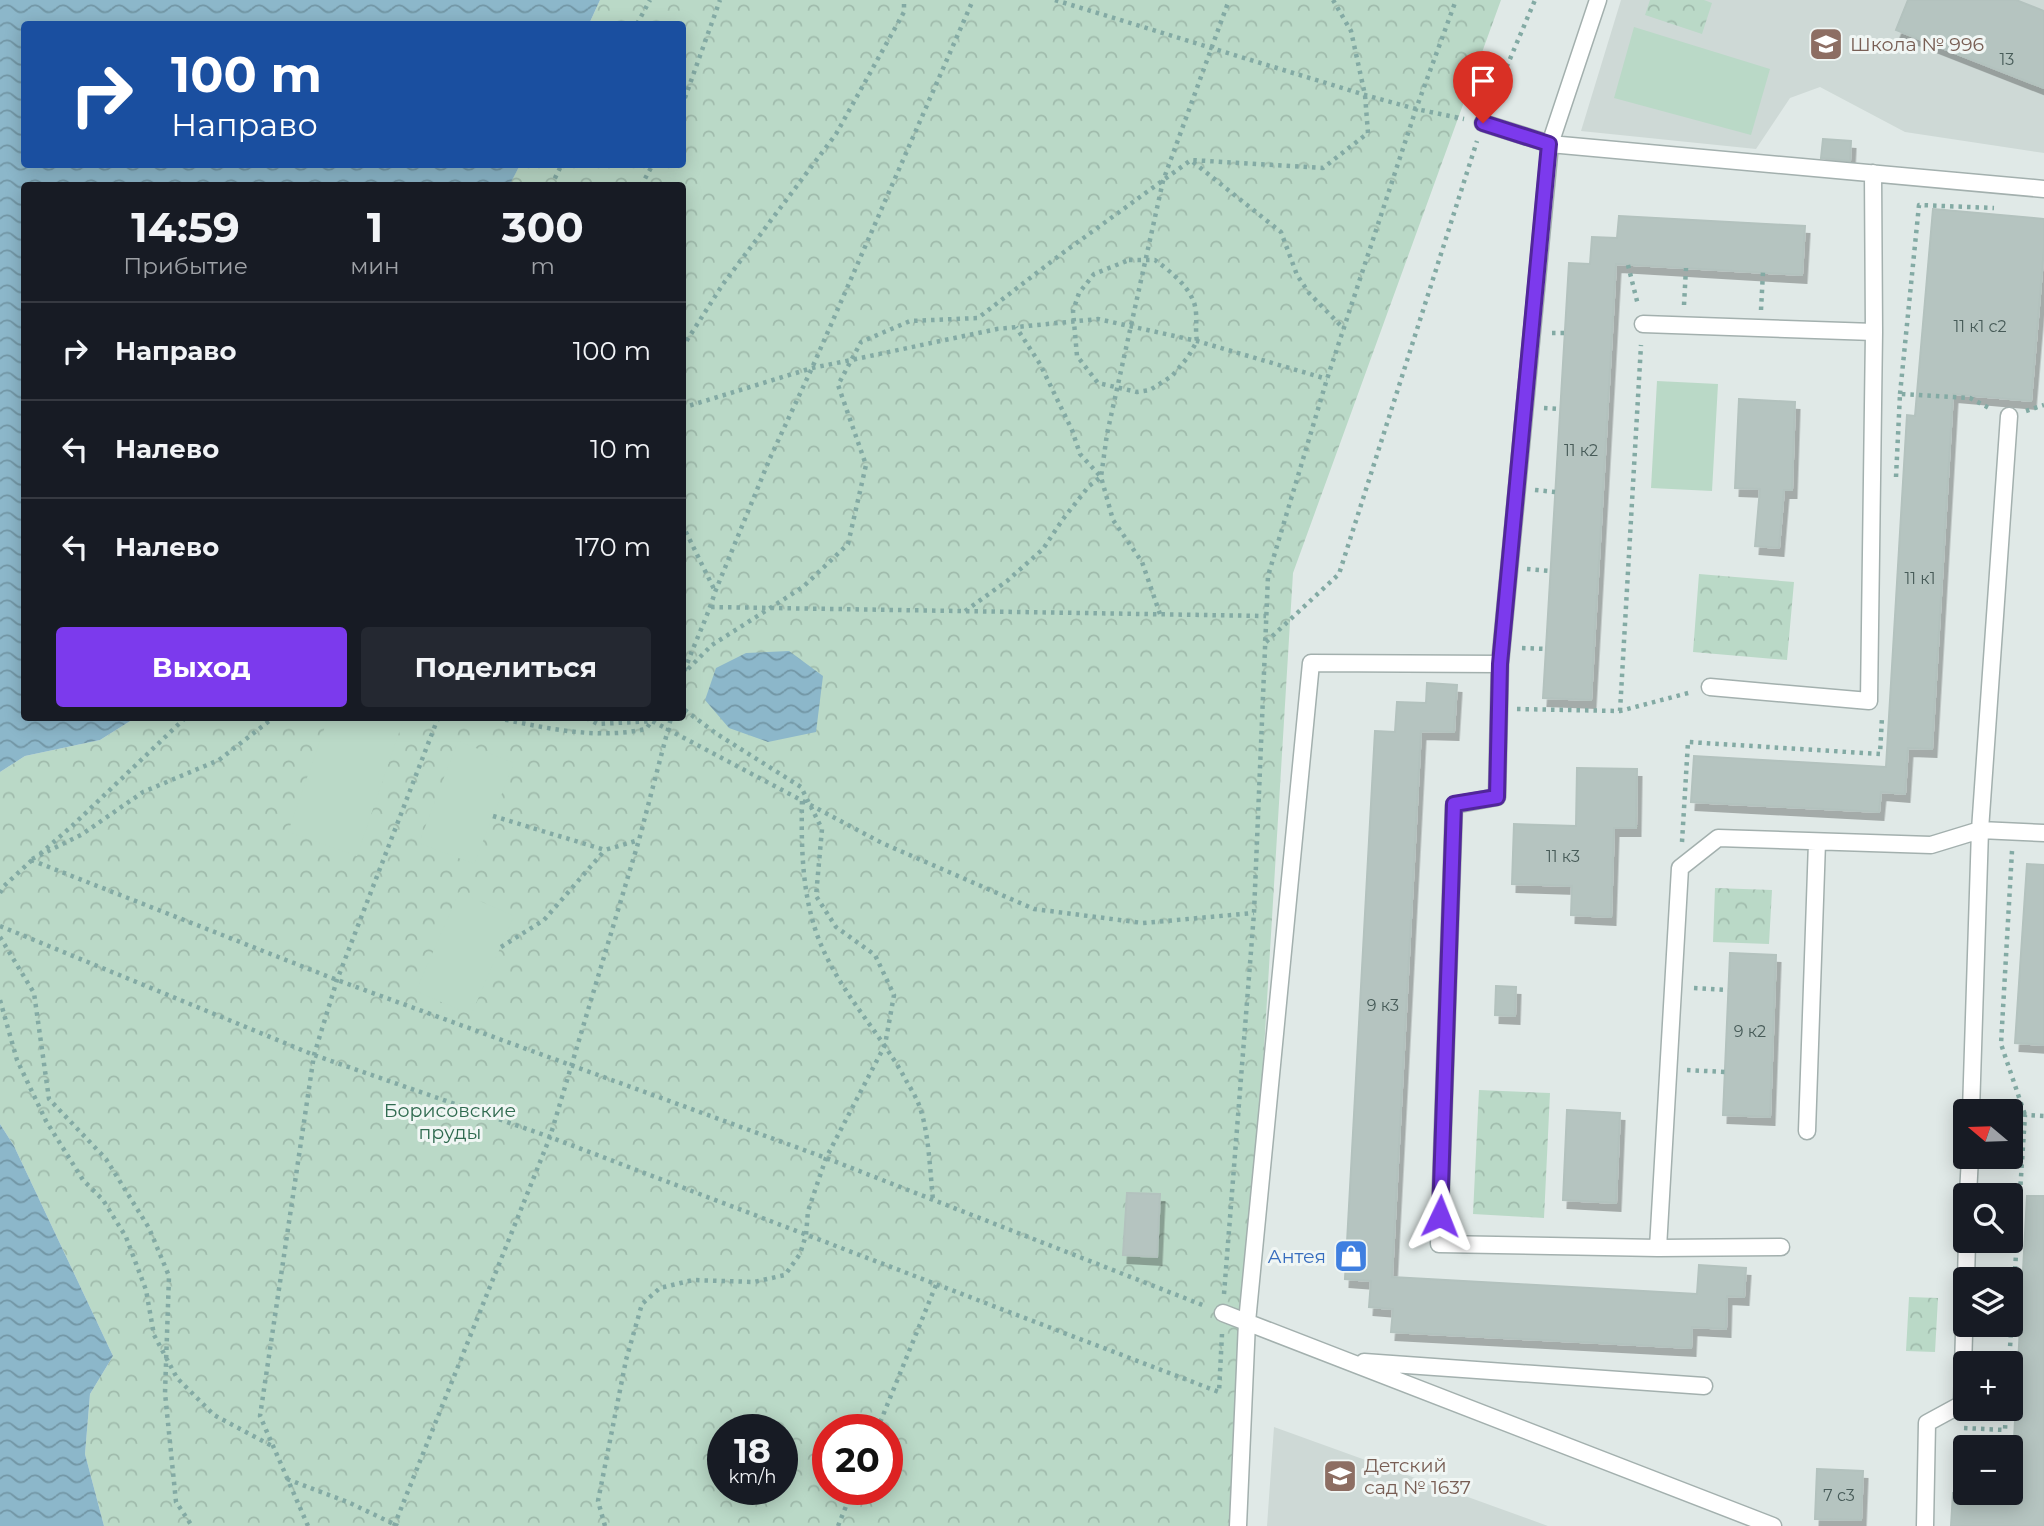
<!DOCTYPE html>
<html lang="ru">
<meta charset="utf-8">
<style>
:root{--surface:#171b24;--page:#242831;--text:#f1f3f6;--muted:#9ea1a6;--line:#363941;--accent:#7c3aed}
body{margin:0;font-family:Montserrat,sans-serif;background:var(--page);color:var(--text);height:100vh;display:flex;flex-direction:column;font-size:26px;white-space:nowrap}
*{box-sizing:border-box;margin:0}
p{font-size:23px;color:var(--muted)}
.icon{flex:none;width:38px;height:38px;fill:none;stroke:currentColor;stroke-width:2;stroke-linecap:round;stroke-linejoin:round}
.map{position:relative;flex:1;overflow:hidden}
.drawer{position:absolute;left:21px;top:182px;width:665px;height:539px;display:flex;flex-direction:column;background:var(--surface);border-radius:7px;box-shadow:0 4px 18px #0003}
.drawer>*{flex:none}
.banner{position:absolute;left:21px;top:21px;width:665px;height:147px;border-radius:7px;box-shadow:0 4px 18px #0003;background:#1a4fa0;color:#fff;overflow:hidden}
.needle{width:46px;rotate:289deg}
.controls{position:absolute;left:1953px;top:1099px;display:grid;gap:14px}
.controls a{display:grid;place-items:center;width:70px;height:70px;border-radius:7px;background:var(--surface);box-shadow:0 4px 18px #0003;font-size:35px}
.speed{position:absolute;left:707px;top:1414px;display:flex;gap:14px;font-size:35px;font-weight:700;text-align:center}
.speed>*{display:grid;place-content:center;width:91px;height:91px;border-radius:50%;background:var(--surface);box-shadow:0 4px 18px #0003;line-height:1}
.speed small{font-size:18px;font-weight:400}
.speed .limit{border:10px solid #d22;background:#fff;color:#111}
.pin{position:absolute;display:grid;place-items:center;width:60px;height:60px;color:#fff;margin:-72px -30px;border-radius:50% 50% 50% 0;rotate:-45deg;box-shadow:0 0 7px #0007}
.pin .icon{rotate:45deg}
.me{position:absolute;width:77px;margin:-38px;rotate:2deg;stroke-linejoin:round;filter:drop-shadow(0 0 5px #0008)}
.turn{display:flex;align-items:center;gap:24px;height:147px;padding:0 35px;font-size:32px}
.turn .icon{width:91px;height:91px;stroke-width:2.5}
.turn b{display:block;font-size:49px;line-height:60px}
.eta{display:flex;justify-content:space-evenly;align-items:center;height:119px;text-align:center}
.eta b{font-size:42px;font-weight:700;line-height:49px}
.primary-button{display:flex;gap:14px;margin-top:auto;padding:14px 35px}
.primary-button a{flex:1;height:80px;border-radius:7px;background:var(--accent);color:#fff;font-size:28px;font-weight:700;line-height:80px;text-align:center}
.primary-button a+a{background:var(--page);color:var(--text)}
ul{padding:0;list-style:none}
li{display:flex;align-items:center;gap:21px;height:98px;padding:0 35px;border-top:2px solid var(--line)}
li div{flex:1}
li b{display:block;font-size:26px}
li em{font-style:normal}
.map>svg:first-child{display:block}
.built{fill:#ced9d6}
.forest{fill:url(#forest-crowns);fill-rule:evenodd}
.pitch{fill:#bad9c7}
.water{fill:url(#water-waves)}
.building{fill:#b5c4c0;stroke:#b3c2be;stroke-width:2;filter:url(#shadow)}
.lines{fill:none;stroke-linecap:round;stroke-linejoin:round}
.service-casing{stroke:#a3b0ae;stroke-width:19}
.path{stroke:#83aaa4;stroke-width:4.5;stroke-dasharray:3.5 5;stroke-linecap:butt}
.service{stroke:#fff;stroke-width:16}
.route-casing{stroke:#51269a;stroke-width:18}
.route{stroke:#7c3aed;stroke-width:12}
.labels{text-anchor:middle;stroke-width:6;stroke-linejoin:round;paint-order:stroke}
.number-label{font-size:16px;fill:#475b58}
.education-label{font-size:19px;fill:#785e54;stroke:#f0f6f4;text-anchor:start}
.park-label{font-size:19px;fill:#306b50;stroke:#f0f6f4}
.shop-label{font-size:19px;fill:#366cbe;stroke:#f0f6f4;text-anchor:end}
</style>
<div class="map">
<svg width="2044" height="1526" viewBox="0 0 2044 1526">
<defs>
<pattern id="forest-crowns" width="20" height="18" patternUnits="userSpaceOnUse" patternTransform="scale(1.75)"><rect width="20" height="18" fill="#bad9c7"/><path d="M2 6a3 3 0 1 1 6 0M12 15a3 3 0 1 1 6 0" fill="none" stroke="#a0bbac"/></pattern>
<pattern id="water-waves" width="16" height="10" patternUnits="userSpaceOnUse" patternTransform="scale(1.75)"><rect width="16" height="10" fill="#8cb7ca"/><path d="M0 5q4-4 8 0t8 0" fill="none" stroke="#7296a5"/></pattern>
<filter id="shadow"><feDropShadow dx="4.5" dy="8" stdDeviation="0" flood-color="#0004"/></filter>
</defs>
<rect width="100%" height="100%" fill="#e0e9e7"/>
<path class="built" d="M 1621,0 L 2044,0 L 2044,153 L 1905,132 L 1820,87 L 1790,98 L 1756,149 L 1581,131 Z
M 1274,1427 L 1548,1526 L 1267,1526 Z"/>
<path class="forest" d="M 600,0 L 1501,0 L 1293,573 L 1235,1526 L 104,1526 L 85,1454 L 90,1394 L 113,1356 L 14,1146 L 0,1124 L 0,772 L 25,756 L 100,740 L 135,718 L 682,718 L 682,186 L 509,185 L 520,165 L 682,164 L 682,24 L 589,24 ZM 723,1430 L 782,1430 L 782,1489 L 723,1489 ZM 828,1430 L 887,1430 L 887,1489 L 828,1489 Z
M 1650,0 L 1704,0 L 1712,3 L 1702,34 L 1645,15 Z
M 1699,574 L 1794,582 L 1787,660 L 1693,652 Z
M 1715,888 L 1772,890 L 1769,944 L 1713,942 Z
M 1479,1090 L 1550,1093 L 1544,1218 L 1473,1214 Z
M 1909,1297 L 1938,1298 L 1935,1352 L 1906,1351 Z"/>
<path class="pitch" d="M 1634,27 L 1770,69 L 1751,135 L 1614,98 Z
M 1657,381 L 1718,384 L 1712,491 L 1651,488 Z
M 328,718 L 404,718 L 357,856 L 288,832 Z
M 458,741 L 514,763 L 474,864 L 419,843 Z
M 459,892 L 514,916 L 471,1015 L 416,991 Z"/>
<path class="water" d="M 0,0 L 600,0 L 589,24 L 24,24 L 24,164 L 520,165 L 509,186 L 24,186 L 24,718 L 135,718 L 100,740 L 25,756 L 0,772 Z
M 789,651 L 823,676 L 816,732 L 768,742 L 729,728 L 705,700 L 716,668 L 746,653 Z
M 0,1124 L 14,1146 L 113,1356 L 90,1394 L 85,1454 L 104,1526 L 0,1526 Z"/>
<path class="building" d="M 1908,0 L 2016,0 L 2044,11 L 2044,88 L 1896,30 Z
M 1823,139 L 1851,141 L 1850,161 L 1821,158 Z
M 1933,209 L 2044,219 L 2044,248 L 2031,401 L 1953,394 L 1932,749 L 1908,748 L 1905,794 L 1881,792 L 1879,812 L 1691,802 L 1694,756 L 1886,767 L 1907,415 L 1915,416 Z
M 1619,216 L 1805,226 L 1802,275 L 1616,264 L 1591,700 L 1543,698 L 1569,263 L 1590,264 L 1592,237 L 1617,238 Z
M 1739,399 L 1795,402 L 1792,490 L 1784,490 L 1779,548 L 1755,546 L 1760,489 L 1735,488 Z
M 1427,683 L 1457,685 L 1454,732 L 1421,731 L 1392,1277 L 1697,1294 L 1699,1265 L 1746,1268 L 1744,1297 L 1727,1296 L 1726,1329 L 1692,1327 L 1691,1348 L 1391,1332 L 1393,1309 L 1369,1307 L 1371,1281 L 1345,1279 L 1375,731 L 1395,732 L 1397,702 L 1426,703 Z
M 1577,768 L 1637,769 L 1636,828 L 1614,828 L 1611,917 L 1571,915 L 1572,886 L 1512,884 L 1514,824 L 1576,826 Z
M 2027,864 L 2044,865 L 2044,1045 L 2015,1043 Z
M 1730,953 L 1776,955 L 1770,1117 L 1723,1115 Z
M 1496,986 L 1516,987 L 1515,1016 L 1495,1015 Z
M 1567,1110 L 1620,1113 L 1616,1203 L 1563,1200 Z
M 1127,1193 L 1160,1194 L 1157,1257 L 1123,1255 Z
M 2027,1196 L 2044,1196 L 2044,1526 L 1951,1526 L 1953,1493 L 2011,1493 L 2011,1439 L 2014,1439 Z
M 1817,1469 L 1863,1471 L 1861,1520 L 1815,1519 Z"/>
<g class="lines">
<g class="service-casing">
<path id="service" d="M 1483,123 L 1550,144 L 2044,189
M 1643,324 L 1874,332
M 1500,664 L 1497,797 L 1454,805 L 1439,1244 L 1658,1248
M 1710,687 L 1869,701 L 1874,332 L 1873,173
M 1971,1111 L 1980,830 L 2009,416
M 1807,1131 L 1817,842
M 1968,1195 L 1970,1157
M 1781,1247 L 1658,1248 L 1680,868 L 1718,838 L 1931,845 L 1980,830 L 2044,833
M 1966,1279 L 1967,1241
M 1223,1313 L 1773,1526
M 1364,1362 L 1704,1386
M 1238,1526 L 1247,1322 L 1311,663 L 1500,664 L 1550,144 L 1598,0
M 1925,1526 L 1927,1423 L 1962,1404 L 1965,1298"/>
</g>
<path class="path" d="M 1055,0 L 1365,95 L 1416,109 L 1464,119
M 637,24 L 650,0
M 682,106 L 720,0
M 1490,106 L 1535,0
M 1193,162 L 1281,232 L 1297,275 L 1309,293 L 1344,329
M 551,186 L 562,164
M 641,186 L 653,164
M 1129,260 L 1155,260 C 1171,272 1195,290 1196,313 C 1197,323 1195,330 1197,341 L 1188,357 L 1172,376 L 1150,390 L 1137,392 L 1098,383 L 1077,356 L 1073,311 L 1079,293 L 1094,274 Z
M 1628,265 L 1638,305
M 1684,305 L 1686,268
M 1761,310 L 1763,272
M 1552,333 L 1565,333
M 682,348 L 723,284 L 836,134 L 904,12 L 904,0
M 1900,394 L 1919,205 L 1994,208
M 682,408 L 812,368 L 851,360 L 997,329 L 1098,319 L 1197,341 L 1327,379
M 1544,408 L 1560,409
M 2026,411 L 2044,405
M 1896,477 L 1900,394 L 1970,398 L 1991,409
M 1535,490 L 1555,492
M 682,524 L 715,591
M 1527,569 L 1551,571
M 711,607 L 1266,616
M 965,611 L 1007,581 L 1043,549 L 1063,519 L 1089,486 L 1101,477 L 1080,454 L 1072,430 L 1040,364 L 1016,327
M 1160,614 L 1142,562 L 1113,520 L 1101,477 L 1107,434 L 1163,181 L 1229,0
M 1266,642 L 1339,574 L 1477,141
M 1522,648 L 1546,649
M 682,675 L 712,645 L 803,587 L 848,544 L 866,465 L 838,385 L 861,342 L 910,321 L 978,318 L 1060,255 L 1191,160 L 1323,168 L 1368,133 L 1365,95 L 1351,31 L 1333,0
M 682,679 C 691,649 706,622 715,592 L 770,458 L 812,368 L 973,0
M 1517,709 L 1620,711 L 1692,692
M 1620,711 L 1641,345
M 497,718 C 546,728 596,740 646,729 L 654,718
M 586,718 L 598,724 L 652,721 L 882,843 L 1034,909 L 1143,923 L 1254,913
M 802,801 C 801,849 802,902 822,947 C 843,996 882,1035 907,1082 C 911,1089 916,1097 919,1105 C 929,1131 930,1172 933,1200
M 493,816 L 605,850 L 639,840
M 1682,842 L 1688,742 L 1880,754 L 1882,717
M 2012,851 L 2001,1044 L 2025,1115
M 40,854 L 72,826 L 185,718
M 32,859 L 81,835 L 143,792 L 219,760 L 273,718
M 31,860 L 337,980 L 826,1158 L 1205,1306
M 0,893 L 4,886 L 33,859
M 0,926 L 314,1055 L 550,1137 L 1219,1392 L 1222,1334
M 0,937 L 34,993 L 49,1099 L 106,1159 L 149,1228 L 169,1276 L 165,1393 L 176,1502 L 192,1526
M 501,947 L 544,920 L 605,850
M 1694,988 L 1728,990
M 0,1000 L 17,1060 L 46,1121 L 83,1180 L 103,1200 L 126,1237 L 146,1290 L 154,1335 L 177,1378 L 214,1415 L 272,1446
M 1687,1070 L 1725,1072
M 1224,1294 L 1254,913 L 1268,576 L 1327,379 L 1416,109 L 1456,0
M 2009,1363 L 2025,1115 L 2044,1116
M 1964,1428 L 2005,1430 L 2006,1409
M 877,1430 L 936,1285
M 287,1479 L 350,1503 L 398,1526
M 308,1526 L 260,1416 L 314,1055 L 337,980 L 438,718
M 394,1526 L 550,1137 L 639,840 L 671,718
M 605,1526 L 598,1501 L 626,1360 L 642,1304 L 660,1288 L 693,1280 L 754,1282 L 785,1275 L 800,1254 L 806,1235 L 808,1211 L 826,1158 L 885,1045 L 894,995 L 875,955 L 836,927 L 816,896 L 822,829 L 801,787 L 717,734 L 682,708
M 838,1526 L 853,1489"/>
<use href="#service" class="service"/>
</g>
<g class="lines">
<g class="route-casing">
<path id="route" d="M 1440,1216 L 1454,804 L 1497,797 L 1500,664 L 1549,144 L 1483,123"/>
</g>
<use href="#route" class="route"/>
</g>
<defs>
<g id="school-square" transform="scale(1.75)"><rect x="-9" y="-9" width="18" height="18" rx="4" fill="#8d6e63" stroke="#f0f6f4"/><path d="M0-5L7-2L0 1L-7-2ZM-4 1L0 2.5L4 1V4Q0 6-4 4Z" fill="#fff"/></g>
<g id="shop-square" transform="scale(1.75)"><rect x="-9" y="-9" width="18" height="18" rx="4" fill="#3f7fe0" stroke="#f0f6f4"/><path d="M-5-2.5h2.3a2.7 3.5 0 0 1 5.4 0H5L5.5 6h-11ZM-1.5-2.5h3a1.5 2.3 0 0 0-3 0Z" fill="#fff"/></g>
</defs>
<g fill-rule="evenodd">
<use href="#school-square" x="1826" y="44"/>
<use href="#shop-square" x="1351" y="1256"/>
<use href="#school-square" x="1340" y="1476"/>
</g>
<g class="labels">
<g class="number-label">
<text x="2007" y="65">13</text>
<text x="1980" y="332">11 к1 с2</text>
<text x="1581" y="456">11 к2</text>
<text x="1920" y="584">11 к1</text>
<text x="1563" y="862">11 к3</text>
<text x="1383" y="1011">9 к3</text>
<text x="1750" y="1037">9 к2</text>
<text x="1839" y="1501">7 с3</text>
</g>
<g class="education-label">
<text x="1850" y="51">Школа № 996</text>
<text x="1364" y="1472">Детский<tspan x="1364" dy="22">сад № 1637</tspan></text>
</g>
<g class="park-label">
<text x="450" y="1117">Борисовские<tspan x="450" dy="22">пруды</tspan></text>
</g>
<g class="shop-label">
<text x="1326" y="1263">Антея</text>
</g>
</g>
</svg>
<div class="controls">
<a><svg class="needle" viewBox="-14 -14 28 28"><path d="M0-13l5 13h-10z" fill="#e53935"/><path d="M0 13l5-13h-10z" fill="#9ea1a6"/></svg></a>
<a><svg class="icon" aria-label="search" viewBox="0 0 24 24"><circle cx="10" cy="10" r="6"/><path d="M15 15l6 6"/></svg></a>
<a><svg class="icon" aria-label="layers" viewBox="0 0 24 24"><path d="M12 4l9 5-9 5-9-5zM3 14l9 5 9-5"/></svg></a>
<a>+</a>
<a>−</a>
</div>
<div class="speed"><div>18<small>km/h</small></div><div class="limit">20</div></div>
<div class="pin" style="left:1483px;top:123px;background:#d93025"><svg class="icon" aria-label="arrive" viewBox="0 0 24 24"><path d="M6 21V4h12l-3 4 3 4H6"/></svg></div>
<svg class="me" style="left:1440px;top:1216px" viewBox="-20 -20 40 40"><path d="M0-17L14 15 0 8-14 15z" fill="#7c3aed" stroke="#fff" stroke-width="4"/></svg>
<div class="banner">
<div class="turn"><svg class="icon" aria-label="right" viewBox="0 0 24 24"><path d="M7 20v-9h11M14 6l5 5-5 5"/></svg><div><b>100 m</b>Направо</div></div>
</div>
<section class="drawer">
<div class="eta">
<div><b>14:59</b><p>Прибытие</p></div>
<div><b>1</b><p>мин</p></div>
<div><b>300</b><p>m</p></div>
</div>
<ul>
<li><svg class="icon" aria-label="right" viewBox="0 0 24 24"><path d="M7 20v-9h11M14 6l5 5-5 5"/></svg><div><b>Направо</b></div><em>100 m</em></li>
<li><svg class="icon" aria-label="left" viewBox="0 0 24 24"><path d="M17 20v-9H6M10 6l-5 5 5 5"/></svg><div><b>Налево</b></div><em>10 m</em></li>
<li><svg class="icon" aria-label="left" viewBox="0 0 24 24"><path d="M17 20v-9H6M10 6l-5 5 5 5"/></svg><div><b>Налево</b></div><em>170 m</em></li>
</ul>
<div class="primary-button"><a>Выход</a><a>Поделиться</a></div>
</section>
</div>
